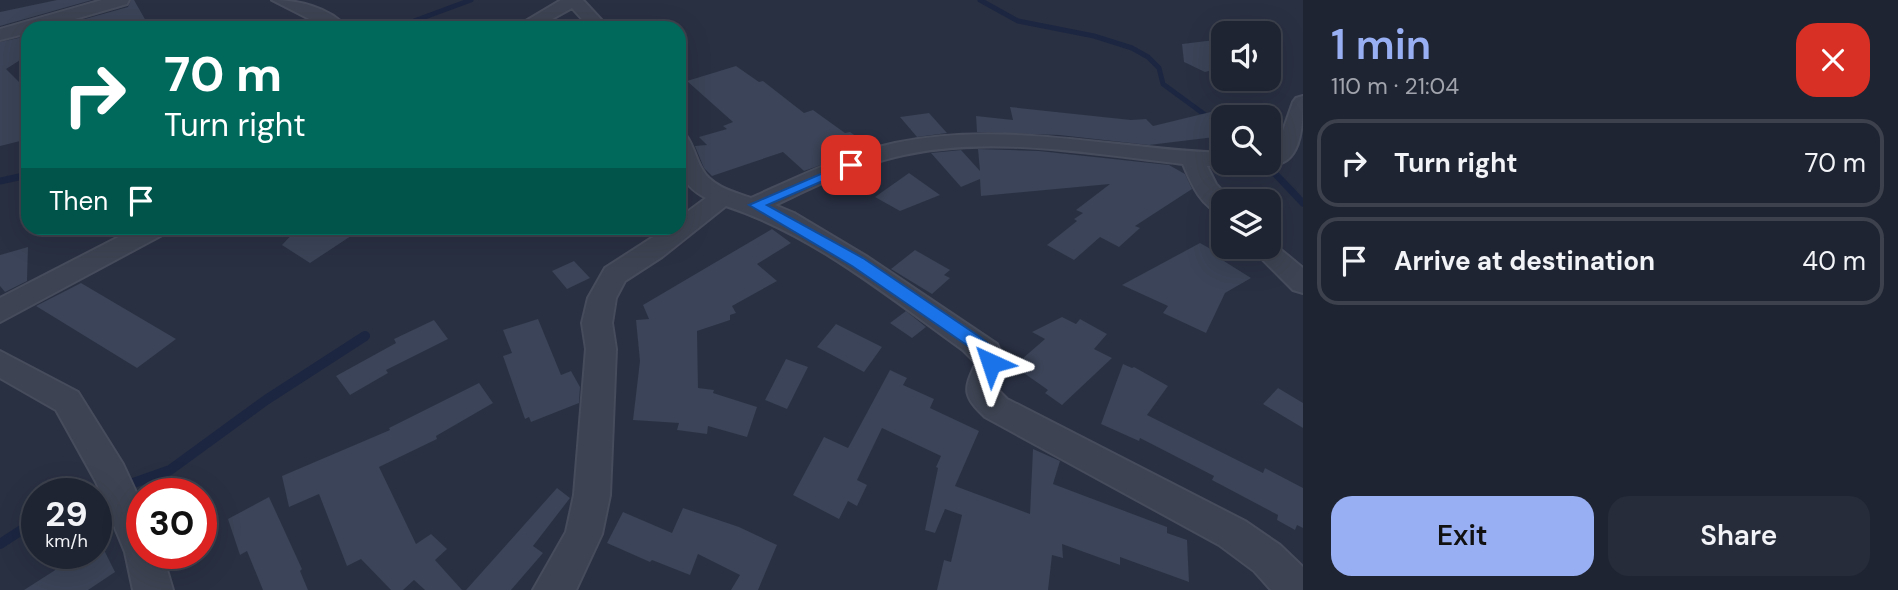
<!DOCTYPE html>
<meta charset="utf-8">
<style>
:root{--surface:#1f2432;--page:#272c3a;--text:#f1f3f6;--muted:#a1a4ac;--line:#3c414d;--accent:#98aff3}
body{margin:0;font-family:"DM Sans",sans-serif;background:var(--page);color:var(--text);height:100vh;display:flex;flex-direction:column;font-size:26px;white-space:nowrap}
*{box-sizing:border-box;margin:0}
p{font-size:23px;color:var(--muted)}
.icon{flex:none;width:38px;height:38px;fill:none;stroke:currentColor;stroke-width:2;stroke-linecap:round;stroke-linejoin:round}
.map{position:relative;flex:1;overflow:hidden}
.side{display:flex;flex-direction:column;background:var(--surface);width:595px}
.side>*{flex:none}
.top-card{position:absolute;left:21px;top:21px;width:665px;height:214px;border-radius:21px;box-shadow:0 7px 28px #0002,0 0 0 2px var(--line);background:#00695c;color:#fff;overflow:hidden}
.fabs{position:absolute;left:1211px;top:21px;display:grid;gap:14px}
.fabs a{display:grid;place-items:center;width:70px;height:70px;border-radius:14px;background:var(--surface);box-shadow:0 7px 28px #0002,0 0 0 2px var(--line);font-size:35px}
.speed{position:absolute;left:21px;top:478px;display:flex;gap:14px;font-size:35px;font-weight:700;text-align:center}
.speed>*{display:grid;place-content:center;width:91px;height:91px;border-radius:50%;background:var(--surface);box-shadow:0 7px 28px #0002,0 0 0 2px var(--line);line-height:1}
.speed small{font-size:18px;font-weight:400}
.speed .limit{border:10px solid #d22;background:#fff;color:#111}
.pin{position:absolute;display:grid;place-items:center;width:60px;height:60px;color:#fff;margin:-30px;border-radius:14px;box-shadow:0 4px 10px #0006}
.me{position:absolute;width:77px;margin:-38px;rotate:318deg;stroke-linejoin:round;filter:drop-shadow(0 0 5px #0008)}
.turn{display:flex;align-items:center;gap:24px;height:147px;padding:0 28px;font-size:32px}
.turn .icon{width:91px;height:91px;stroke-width:2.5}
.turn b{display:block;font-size:49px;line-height:60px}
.then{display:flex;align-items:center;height:66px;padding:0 28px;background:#0003;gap:14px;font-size:26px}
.round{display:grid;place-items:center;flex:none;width:74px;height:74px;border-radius:21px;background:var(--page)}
.overview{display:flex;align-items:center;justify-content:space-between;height:119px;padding:0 28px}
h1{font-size:42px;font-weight:600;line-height:52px;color:var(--accent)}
.primary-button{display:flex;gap:14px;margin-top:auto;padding:14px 28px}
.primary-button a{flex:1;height:80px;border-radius:21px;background:var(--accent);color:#111;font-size:28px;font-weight:600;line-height:80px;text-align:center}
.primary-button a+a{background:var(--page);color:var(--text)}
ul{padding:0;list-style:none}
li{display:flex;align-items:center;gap:21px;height:88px;margin:0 14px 10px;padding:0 14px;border:4px solid var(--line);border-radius:21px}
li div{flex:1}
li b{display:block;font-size:26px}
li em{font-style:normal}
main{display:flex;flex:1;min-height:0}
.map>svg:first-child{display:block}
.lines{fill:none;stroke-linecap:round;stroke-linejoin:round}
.stream-far2{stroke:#1c2641;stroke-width:5}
.stream-far1{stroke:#1c2641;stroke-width:7}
.stream{stroke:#1c2641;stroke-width:10}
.building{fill:#3b4458}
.minor-casing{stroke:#474c5c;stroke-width:4}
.minor{fill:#3d4352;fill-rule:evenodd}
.route{fill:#1a73e8;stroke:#114b97;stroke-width:2}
</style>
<main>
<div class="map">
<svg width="1303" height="590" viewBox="0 0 1303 590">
<rect width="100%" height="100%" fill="#293042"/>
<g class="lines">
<path class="stream-far2" d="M 980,0 L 1018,21 L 1094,36 L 1132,48 L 1148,57 L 1159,68 L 1163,84 L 1223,128
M 395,28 L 471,0"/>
<path class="stream-far1" d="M 1266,164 L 1303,203
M 0,181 L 28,175
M 363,337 L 365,336"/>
<path class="stream" d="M 122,487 L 170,470 L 266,400 L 365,336
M 0,544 L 37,520"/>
</g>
<path class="building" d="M 57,0 L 92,0 L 0,26 L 0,12 Z
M 131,0 L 134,0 L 150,28 L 53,28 L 128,7 Z
M 28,36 L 28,55 L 6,69 L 25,88 L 24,140 L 0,146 L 0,42 Z
M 1223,39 L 1223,67 L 1205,72 L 1184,62 L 1182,44 Z
M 736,66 L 759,82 L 763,81 L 804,113 L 813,110 L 845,133 L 850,132 L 871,147 L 804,171 L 783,152 L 712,176 L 704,168 L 695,146 L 707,145 L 699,137 L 727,129 L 723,126 L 733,122 L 687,81 Z
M 1010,107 L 1131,120 L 1146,119 L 1153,126 L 1223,109 L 1223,136 L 1149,145 L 1059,135 L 977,132 L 976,116 L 1013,120 Z
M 929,113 L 947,133 L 917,137 L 900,117 Z
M 978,149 L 1039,151 L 1169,165 L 1185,174 L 1192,189 L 1135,226 L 1140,228 L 1119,247 L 1100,237 L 1074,260 L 1047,245 L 1077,221 L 1074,219 L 1083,213 L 1076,210 L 1110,184 L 981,196 L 980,179 L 961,187 L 931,153 L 961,150 L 980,171 Z
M 909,173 L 940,195 L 900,211 L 875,197 Z
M 298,228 L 363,228 L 310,263 L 282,245 Z
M 772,229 L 791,243 L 757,264 L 777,281 L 732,306 L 736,313 L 730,315 L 730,320 L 697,331 L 698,388 L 714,390 L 713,393 L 757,407 L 747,437 L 708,426 L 707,434 L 677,430 L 679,423 L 633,420 L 640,361 L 636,320 L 649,319 L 643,305 Z
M 1200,243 L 1223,256 L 1219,258 L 1251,278 L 1225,293 L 1206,333 L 1163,313 L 1168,306 L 1122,285 Z
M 28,247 L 27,281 L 5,292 L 0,286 L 0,255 Z
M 915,250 L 950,270 L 944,275 L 950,278 L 932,294 L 891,269 Z
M 574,261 L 590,278 L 567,289 L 552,271 Z
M 81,283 L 176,339 L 137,368 L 36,306 Z
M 906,311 L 926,327 L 912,338 L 890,323 Z
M 1062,317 L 1076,324 L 1080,319 L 1107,334 L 1094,349 L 1112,358 L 1062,405 L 1045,393 L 1048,390 L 1014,366 L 1045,339 L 1032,332 Z
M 538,319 L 561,375 L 571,371 L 580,387 L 579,403 L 531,422 L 529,417 L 525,419 L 503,356 L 512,353 L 503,330 Z
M 434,320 L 448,339 L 386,370 L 388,373 L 350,395 L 336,376 L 396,343 L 394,339 Z
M 836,324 L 882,347 L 864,372 L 817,347 Z
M 786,359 L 808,367 L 787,409 L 765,400 Z
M 1123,364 L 1132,368 L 1134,367 L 1168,386 L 1147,415 L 1263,473 L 1265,468 L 1303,488 L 1303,528 L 1297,525 L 1295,530 L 1277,520 L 1278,515 L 1212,480 L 1214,476 L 1140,438 L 1139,441 L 1101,424 Z
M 890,370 L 907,378 L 903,385 L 934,399 L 930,408 L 979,431 L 955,486 L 1030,514 L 1033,449 L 1060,461 L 1053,484 L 1167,527 L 1167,533 L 1187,540 L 1189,582 L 1120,557 L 1120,565 L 1062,544 L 1063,558 L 1052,555 L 1048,590 L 937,590 L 944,560 L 951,562 L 962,515 L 945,509 L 935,533 L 925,530 L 938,468 L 936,467 L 941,456 L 882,428 L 857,480 L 867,485 L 857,506 L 848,501 L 839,519 L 793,495 L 824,437 L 848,448 Z
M 479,383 L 493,403 L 436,436 L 437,439 L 379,467 L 416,544 L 431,534 L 447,549 L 435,560 L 462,590 L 425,590 L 414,580 L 403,590 L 391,590 L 361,559 L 347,566 L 319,494 L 289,507 L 282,476 L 390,430 L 389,428 Z
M 1278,388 L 1303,403 L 1303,428 L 1263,404 Z
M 557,488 L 570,498 L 533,546 L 543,553 L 511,590 L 466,590 Z
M 269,497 L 302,569 L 300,571 L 308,590 L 263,590 L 247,551 L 240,555 L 228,519 Z
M 683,508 L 739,527 L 777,545 L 758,590 L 731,590 L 740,575 L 698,554 L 690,575 L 652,560 L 650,562 L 607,543 L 623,512 L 672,533 Z
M 100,542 L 115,572 L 88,590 L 24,590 L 82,553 L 96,553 L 96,544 Z"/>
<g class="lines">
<g class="minor-casing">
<path id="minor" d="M 102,0 L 129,0 L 127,4 L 44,28 L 28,28 L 28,33 L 0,40 L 0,29 Z
M 272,0 C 297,0 330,7 347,28 L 327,28 Z
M 561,0 L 583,0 L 609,28 L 590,28 L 572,8 L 536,28 L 514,28 Z
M 1303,96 C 1303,124 1303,174 1261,163 L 1269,163 L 1269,150 L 1279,142 L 1293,102 L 1296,98 Z
M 679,135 L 687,137 C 694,147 696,159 702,169 C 711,186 733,192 751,198 C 798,177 844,154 895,143 C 1004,120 1114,149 1223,153 L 1223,163 L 1233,163 L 1231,165 L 1207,166 L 1216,184 L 1232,201 L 1223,201 L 1223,214 C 1201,208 1191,183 1183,164 C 1090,154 988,134 895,157 C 853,167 814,187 775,205 L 794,213 L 866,256 L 997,344 L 1006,363 L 999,381 L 998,390 L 1007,399 L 1245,521 L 1280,545 L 1303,567 L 1303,590 L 1271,590 L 1254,571 L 1219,545 L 985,417 C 963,396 963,390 976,363 L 963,350 C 889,297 814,235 726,206 L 662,257 L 625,281 L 616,298 L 612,323 L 616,349 L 610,495 L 602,534 L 576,590 L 533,590 L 566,532 L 574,495 L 586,349 L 582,323 L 588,298 L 605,268 L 667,228 L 679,228 L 679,218 L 706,198 C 676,182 679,165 679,135 Z
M 136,228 L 168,228 L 164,234 L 0,322 L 0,298 Z
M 1269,240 L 1303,268 L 1303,293 L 1293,290 L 1250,247 L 1269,247 Z
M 0,351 L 78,392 L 123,464 L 142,505 L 142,553 L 162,553 L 173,590 L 133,590 L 125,552 L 96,482 L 56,410 L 0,378 Z"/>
</g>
<use href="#minor" class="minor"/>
</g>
<path class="route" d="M 851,161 L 855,162 L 855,167 L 767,205 L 863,258 L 980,337 L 992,347 L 1000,363 L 997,368 L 985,368 L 979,355 L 968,346 L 852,266 L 749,205 Z"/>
</svg>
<div class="fabs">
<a><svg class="icon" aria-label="sound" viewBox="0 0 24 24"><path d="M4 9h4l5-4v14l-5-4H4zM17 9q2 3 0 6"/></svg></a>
<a><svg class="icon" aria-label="search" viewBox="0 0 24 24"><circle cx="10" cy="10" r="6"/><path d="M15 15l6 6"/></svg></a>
<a><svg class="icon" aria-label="layers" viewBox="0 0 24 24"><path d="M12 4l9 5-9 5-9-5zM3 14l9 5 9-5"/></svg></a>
</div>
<div class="speed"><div>29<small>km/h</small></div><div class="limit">30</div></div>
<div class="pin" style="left:851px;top:165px;background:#d93025"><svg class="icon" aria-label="arrive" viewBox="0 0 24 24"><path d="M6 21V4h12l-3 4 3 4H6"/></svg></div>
<svg class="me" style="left:991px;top:363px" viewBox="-20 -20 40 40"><path d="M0-17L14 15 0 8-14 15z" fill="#1a73e8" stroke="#fff" stroke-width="4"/></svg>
<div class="top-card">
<div class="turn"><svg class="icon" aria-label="right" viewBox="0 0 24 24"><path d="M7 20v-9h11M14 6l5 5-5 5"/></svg><div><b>70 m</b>Turn right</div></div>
<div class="then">Then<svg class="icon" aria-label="arrive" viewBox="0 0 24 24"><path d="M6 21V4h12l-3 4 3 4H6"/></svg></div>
</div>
</div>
<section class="side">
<div class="overview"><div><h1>1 min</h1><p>110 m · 21:04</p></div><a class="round" style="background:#d93025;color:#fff"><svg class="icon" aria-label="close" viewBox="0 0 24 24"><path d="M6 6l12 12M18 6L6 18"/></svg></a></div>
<ul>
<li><svg class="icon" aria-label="right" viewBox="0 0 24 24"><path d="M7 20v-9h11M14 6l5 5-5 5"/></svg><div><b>Turn right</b></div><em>70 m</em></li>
<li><svg class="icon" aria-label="arrive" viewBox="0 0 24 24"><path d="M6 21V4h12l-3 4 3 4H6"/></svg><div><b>Arrive at destination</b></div><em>40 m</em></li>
</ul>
<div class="primary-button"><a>Exit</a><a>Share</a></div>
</section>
</main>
